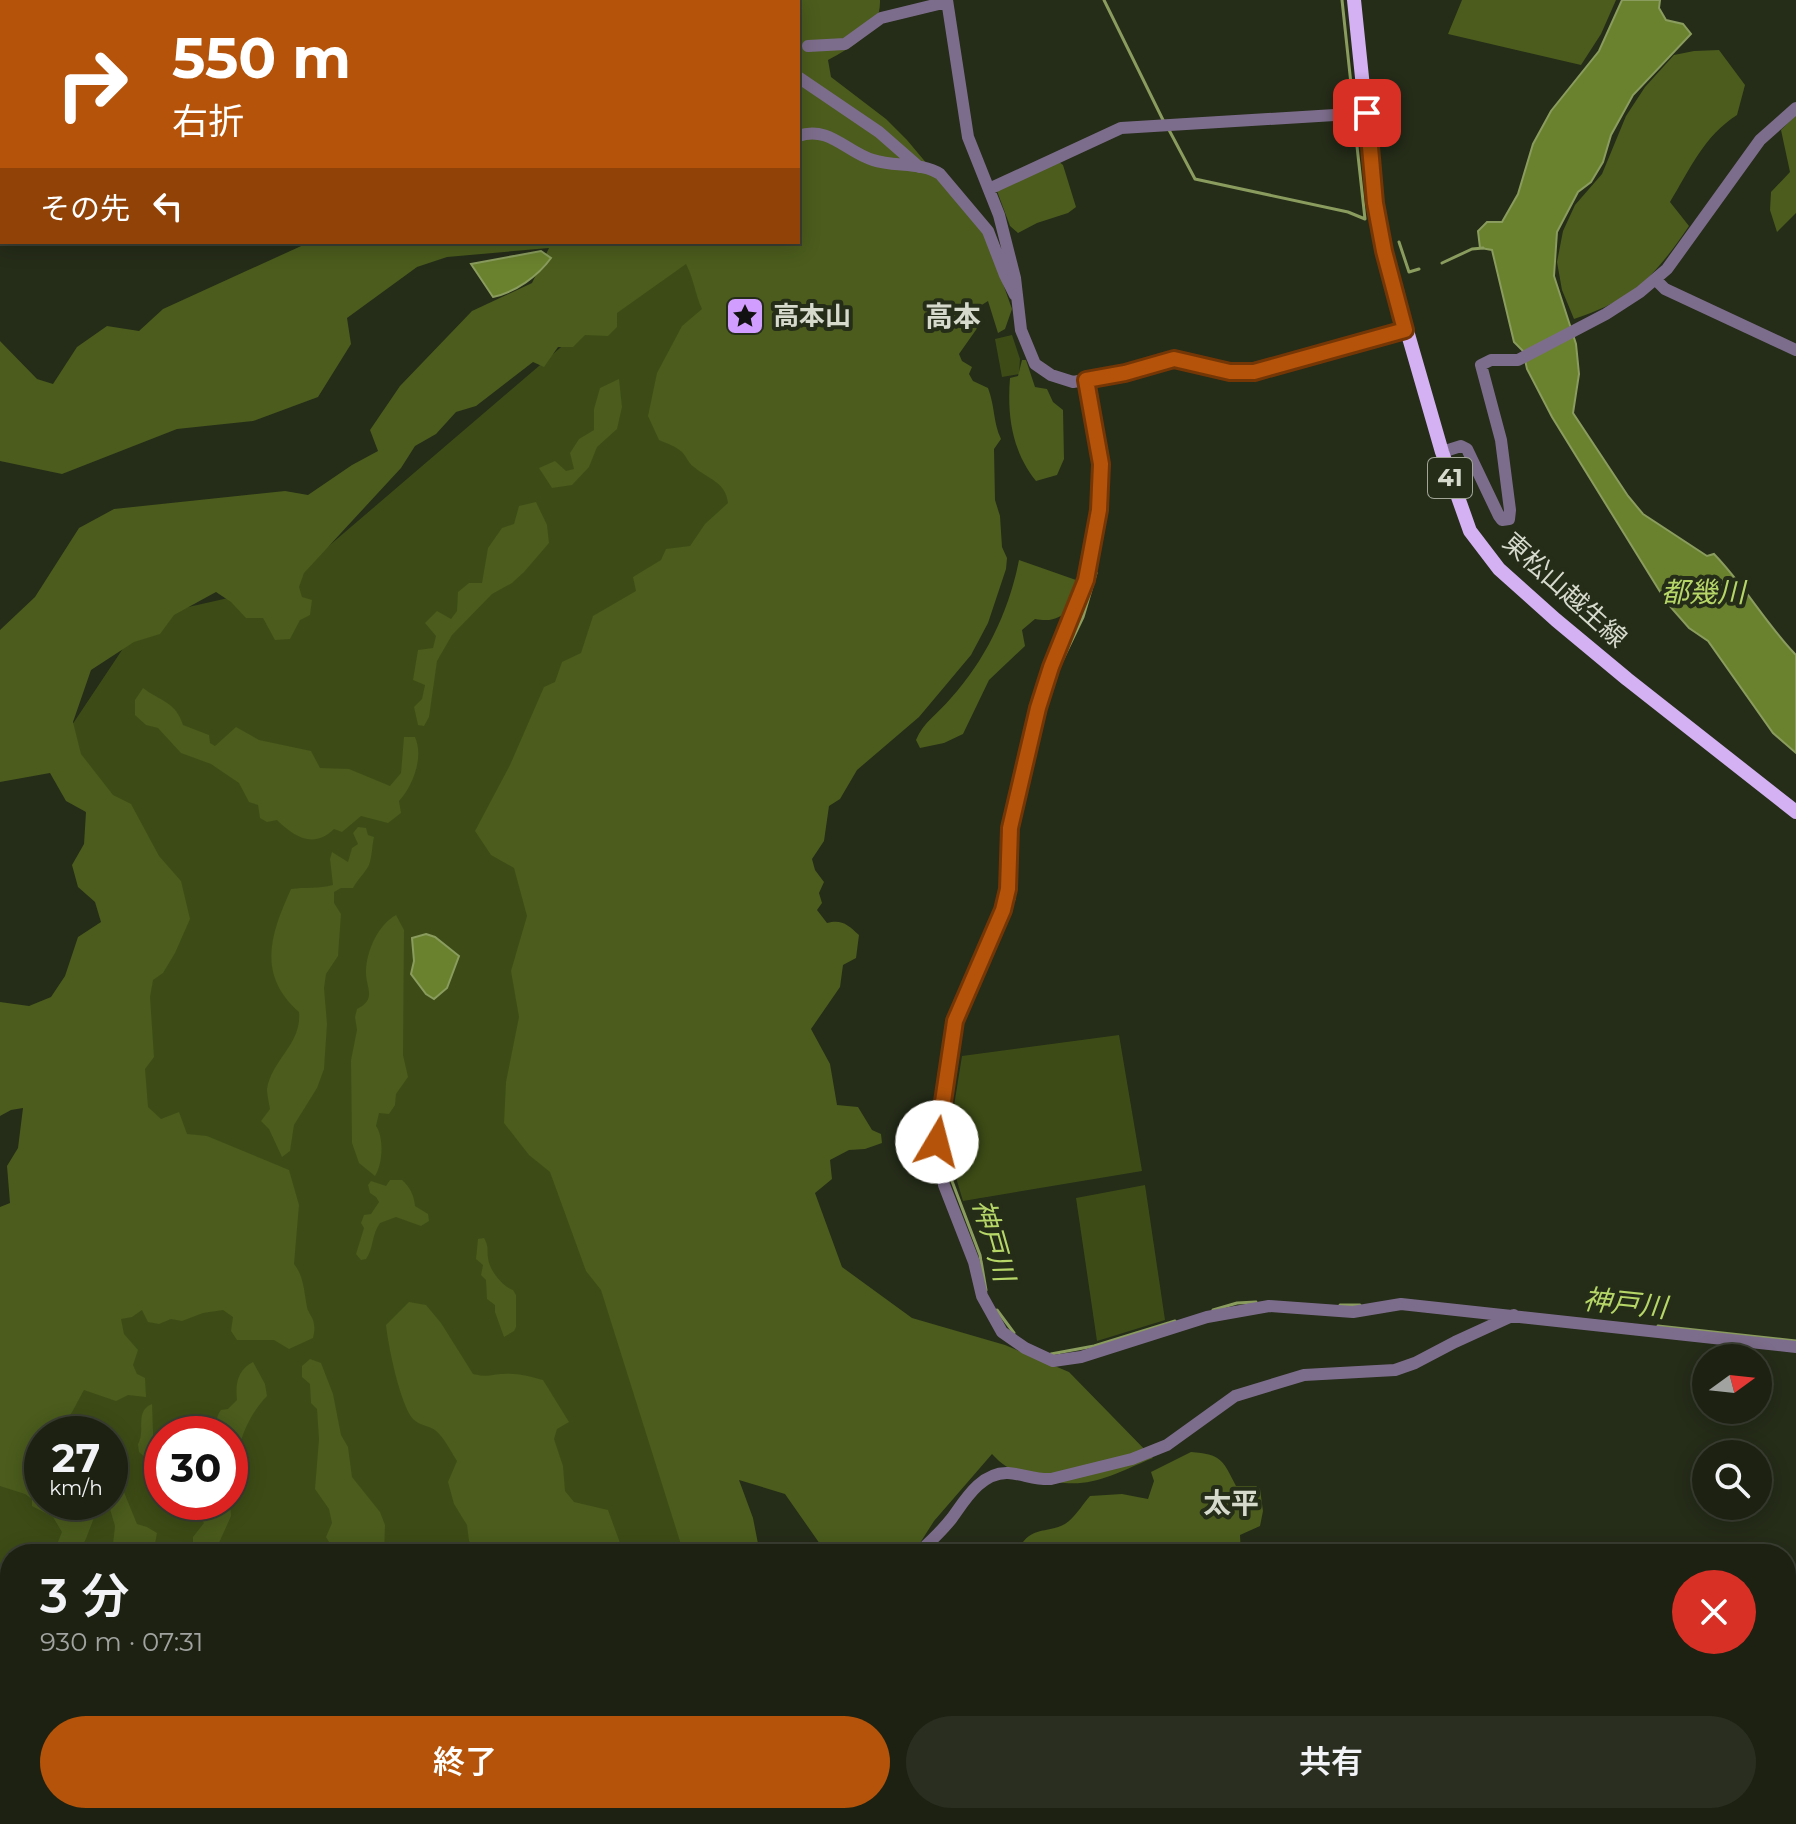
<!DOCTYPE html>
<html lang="ja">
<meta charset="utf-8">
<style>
:root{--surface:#1c2112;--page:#292e20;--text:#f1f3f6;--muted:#a0a39f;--line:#3a3e32;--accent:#b45309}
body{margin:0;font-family:Montserrat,"Noto Sans JP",sans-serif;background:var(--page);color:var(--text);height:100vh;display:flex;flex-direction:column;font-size:30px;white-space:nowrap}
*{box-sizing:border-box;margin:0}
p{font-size:26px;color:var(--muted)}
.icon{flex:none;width:44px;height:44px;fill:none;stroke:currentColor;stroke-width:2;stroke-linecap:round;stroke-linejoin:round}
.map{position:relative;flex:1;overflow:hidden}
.details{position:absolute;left:0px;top:1544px;width:1796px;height:280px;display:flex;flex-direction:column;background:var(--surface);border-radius:32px 32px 0 0;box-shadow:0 4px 20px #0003,0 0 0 2px var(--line)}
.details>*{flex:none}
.guide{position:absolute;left:0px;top:0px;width:800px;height:244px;box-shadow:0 4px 20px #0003,0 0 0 2px var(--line);background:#b45309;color:#fff;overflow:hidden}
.needle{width:52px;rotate:75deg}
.buttons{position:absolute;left:1692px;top:1344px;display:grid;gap:16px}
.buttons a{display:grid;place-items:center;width:80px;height:80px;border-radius:50%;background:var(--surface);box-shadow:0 4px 20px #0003,0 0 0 2px var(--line);font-size:40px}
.speed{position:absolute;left:24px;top:1416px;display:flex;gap:16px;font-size:40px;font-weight:700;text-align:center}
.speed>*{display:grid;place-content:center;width:104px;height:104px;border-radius:50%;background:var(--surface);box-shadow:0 4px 20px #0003,0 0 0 2px var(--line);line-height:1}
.speed small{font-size:20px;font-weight:400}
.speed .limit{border:12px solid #d22;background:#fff;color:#111}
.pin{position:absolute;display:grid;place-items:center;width:68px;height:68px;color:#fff;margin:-34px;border-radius:16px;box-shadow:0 4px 12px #0006}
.me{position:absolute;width:88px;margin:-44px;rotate:8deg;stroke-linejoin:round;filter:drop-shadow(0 0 6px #0008)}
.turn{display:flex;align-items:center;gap:28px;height:168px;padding:0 40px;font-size:36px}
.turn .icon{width:104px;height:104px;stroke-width:2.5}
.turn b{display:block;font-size:56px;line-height:68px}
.then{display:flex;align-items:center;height:76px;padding:0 40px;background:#0003;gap:16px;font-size:30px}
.round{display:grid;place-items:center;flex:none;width:84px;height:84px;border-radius:42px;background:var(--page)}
.headline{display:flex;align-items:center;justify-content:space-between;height:136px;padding:0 40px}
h1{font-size:48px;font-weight:600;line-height:60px}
.primary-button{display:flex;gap:16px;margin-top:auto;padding:16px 40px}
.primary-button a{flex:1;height:92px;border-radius:48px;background:var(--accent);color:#fff;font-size:32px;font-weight:600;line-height:92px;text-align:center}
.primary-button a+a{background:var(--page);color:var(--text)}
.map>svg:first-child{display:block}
.green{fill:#3d4c16;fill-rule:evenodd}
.forest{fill:#4b5c1d}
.water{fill:#6a822e;stroke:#8a9c5e;stroke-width:2}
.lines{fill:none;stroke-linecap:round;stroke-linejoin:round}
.stream{stroke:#8a9c5e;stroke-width:3}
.minor{stroke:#7d6d8c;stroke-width:12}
.major{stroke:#d3b1f2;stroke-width:14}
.route-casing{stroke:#753606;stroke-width:20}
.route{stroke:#b45309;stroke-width:14}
.labels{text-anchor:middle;stroke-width:8;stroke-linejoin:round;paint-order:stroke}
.shield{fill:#252c18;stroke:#a1a697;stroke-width:2}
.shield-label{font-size:24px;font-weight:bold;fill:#d6dacd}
.poi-label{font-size:26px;font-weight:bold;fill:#d6dacd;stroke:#252c18;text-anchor:start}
.street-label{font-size:26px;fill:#d6dacd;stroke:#252c18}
.neighbourhood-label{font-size:28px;font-weight:bold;fill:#d6dacd;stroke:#252c18}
.water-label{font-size:28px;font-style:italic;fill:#b6d768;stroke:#252c18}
</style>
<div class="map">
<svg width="1796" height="1824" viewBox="0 0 1796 1824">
<rect width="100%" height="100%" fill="#252c18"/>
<path class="green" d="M 0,0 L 421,0 L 2,2 L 0,157 Z
M 671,253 L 722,283 L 754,490 L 694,1554 L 10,1554 L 10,1814 L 747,1814 L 739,1824 L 0,1824 L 0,1409 L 141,1106 L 70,728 L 144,617 L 282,586 ZM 42,1434 L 110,1434 L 110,1502 L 42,1502 ZM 162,1434 L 230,1434 L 230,1502 L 162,1502 Z
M 1012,335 L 1020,359 L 1019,374 L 1002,377 L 995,339 Z
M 1119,1035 L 1142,1171 L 963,1201 L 949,1154 L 949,1137 L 962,1056 Z
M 1145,1185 L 1165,1320 L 1097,1341 L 1076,1198 Z
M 889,1814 L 1318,1814 L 1373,1824 L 888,1824 Z"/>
<path class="forest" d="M 249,0 L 586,0 L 587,2 L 246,2 Z
M 747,0 L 880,0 C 881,32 853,46 828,60 L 831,77 L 886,119 L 907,140 L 985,233 L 1012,309 L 1005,329 L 998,333 L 988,301 L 977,308 L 978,327 L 959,354 L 962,361 L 972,367 L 969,374 L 973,381 L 988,388 C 995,406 993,422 1001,439 L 994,449 L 995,500 L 1000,516 L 1002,547 L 1007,558 L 1006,569 L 988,623 L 971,655 L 919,717 L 857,770 L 840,799 L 829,806 L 824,841 L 812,859 L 815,870 L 824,882 L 819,893 L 822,903 L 817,910 L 827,923 C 842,919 848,925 859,935 L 856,958 L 843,965 L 840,987 L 811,1029 L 830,1064 L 837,1105 L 858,1107 L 872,1130 L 881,1134 L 882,1143 L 865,1149 L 849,1150 L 830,1160 L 832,1179 L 815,1193 L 842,1267 L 912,1318 L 1005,1345 L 1069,1372 L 1153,1458 C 1104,1478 1087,1492 1034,1477 C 1014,1471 1006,1469 992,1454 L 934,1521 L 913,1554 L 827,1554 L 785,1494 L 739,1480 L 753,1518 L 760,1554 L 684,1554 L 601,1290 L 586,1271 L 550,1172 L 529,1155 L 504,1123 L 506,1082 L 519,1017 L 511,971 L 527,916 L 514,868 L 491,855 L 475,831 L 510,765 L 544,687 L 555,682 L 562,662 L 581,653 L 593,616 L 636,591 L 633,577 L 661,560 L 666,549 L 690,546 L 705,524 L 728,503 C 726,482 708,479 694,467 C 688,463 687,457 682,452 C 677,447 666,443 659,440 L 648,416 L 657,373 L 682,326 L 702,309 C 695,294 694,279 686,264 L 617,313 L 617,327 L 608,336 L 585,335 L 573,347 L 558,347 L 544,367 L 533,362 L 476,406 L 456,412 L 436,434 L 415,446 L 401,468 L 304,573 L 299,587 L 302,597 L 312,600 L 310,615 L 300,620 L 290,639 L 275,640 L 263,618 L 246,618 L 231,602 L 216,592 L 174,615 L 160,634 L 134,642 L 91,670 L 73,722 L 81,754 L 113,795 L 131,804 L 159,856 L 181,881 L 190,919 L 175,953 L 163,973 L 153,980 L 150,997 L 154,1057 L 145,1069 L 148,1107 L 161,1119 L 179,1112 L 187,1134 L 207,1136 L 289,1170 L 299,1205 L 294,1264 C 304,1276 304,1292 307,1307 C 308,1313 314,1318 314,1325 C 315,1329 314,1333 313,1338 L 289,1349 L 274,1340 L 237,1340 L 231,1331 L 233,1317 L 223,1310 L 203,1313 L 182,1321 L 171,1319 L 159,1324 L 148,1322 L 142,1310 L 132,1317 L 121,1319 L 124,1334 L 138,1350 L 133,1365 L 137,1374 L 145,1378 L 146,1397 L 128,1395 L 116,1401 L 84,1390 C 74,1407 65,1434 42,1434 L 42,1439 L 36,1444 L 38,1460 L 42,1468 L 42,1502 L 110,1502 L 110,1477 L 119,1480 L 137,1524 L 147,1527 L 157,1533 L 153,1554 L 112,1554 L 115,1526 L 110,1509 L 99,1505 L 85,1541 L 73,1554 L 53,1554 L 62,1532 L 53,1517 L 32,1506 L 32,1499 L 25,1494 L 0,1486 L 0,1207 L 10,1203 L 7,1166 L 18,1148 L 23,1108 L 11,1110 L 0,1116 L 0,1002 L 29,1006 L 51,997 L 65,976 L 78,937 L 101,922 L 95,902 L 78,887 L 72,865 L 84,844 L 86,812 L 66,801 L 50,773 L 0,782 L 0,630 L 35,597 L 79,528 L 114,509 L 285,491 L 308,495 L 352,465 L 378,451 L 370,430 L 400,386 L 472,311 L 532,283 L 549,248 L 447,257 L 417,267 L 347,318 L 351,344 L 318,397 L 253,421 L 177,429 L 62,474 L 0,461 L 0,341 L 37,379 L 53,384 L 77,347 L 107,326 L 139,331 L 163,309 L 310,242 L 798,242 L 798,2 Z
M 1462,0 L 1616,0 L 1601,34 L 1581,65 L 1448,34 Z
M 1719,50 L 1745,85 L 1737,115 C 1704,136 1690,169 1670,202 L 1689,226 C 1654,277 1634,299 1574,319 L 1562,290 L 1557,262 L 1563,231 L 1575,205 L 1602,174 L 1626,116 L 1645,87 L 1674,55 L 1694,51 Z
M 1796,115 L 1796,213 L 1777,232 L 1770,210 L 1771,192 L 1790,172 L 1781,130 Z
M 1058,161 L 1063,165 L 1076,207 L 1068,213 L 1037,223 L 1018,233 L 1010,226 L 997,191 Z
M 1022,360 L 1026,360 L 1035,387 L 1047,389 L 1053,402 L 1063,410 L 1064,459 L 1057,475 L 1036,481 C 1012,451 1007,416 1010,378 L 1018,376 Z
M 619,379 L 622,407 L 617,429 L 597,447 L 589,467 L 572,485 L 552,488 L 539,468 L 555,461 L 566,471 L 574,469 L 570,453 L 579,439 L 594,430 L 594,409 L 600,388 Z
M 536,502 L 547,525 L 549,543 L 524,572 L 512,583 L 492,594 L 452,635 L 437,661 L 429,717 L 424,726 L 418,725 L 414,707 L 422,699 L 425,685 L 413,680 L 418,650 L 433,648 L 436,636 L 425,623 L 437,611 L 451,619 L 457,611 L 458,592 L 469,583 L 482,583 L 488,548 L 502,528 L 514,524 L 519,506 Z
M 1019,560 L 1076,580 C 1073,606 1065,625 1035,619 L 1022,630 L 1025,646 L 989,680 L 963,734 L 944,743 L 920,748 L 916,740 C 923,722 939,713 951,698 C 986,659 1009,611 1019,560 Z
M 143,688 C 160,701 176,702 183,725 L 209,735 L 210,743 L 215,746 L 236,727 L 259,740 L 311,751 L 320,768 L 349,769 L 390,786 L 401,773 L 404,737 L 415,737 C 424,757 413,786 399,801 L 401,813 L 388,823 L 361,816 L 342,832 L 334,829 C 314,849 294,837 277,820 L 267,822 L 260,818 L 258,805 L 249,802 L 239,783 L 211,764 L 181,753 L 158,728 L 146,725 L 135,715 L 135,700 Z
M 358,827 L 366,828 L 368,835 L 374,837 C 372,846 372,857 369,865 C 365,873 357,880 353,888 L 341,888 L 334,892 L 334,903 L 341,914 L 338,956 L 326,974 L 324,988 L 327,1024 L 324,1069 L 317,1088 L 294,1125 L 290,1151 L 282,1157 L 269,1129 L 261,1121 L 270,1109 C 269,1103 267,1095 267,1089 C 272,1059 302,1044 299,1012 C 257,975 270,935 291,889 C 305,887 319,889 333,885 L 330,859 L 332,852 L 348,862 L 352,848 L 358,844 L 353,833 Z
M 396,915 L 404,930 L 403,1055 L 408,1077 L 396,1094 L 395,1105 L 389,1114 L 379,1113 L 376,1126 C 384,1137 383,1164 375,1176 L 359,1163 L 352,1143 L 351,1060 L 357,1030 L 355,1017 L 357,1009 C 378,999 365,987 366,970 C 367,950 378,925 396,915 Z
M 390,1180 L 402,1180 C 410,1187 414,1195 415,1206 L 428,1214 L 429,1221 L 421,1226 L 396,1217 L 380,1223 C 371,1236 374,1248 366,1259 L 361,1260 L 356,1254 L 364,1228 L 361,1223 L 364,1215 L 371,1214 L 379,1202 L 376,1197 L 370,1193 L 368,1185 L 371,1181 L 386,1186 Z
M 484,1238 C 489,1247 487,1249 488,1258 C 489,1270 503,1287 513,1290 L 516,1295 L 516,1327 L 514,1331 L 504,1337 L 495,1312 L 495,1305 L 487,1299 L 486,1280 L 481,1275 L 483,1265 L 476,1259 L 478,1239 Z
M 409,1302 L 426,1305 L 441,1323 L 473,1374 C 490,1378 490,1374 504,1374 C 518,1373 531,1377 543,1380 L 569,1422 L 557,1429 L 554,1439 L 563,1466 L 565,1491 L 574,1502 L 608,1510 L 624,1554 L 498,1554 L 498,1550 L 487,1545 L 478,1552 L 469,1541 L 467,1525 L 454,1504 L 448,1482 L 457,1461 C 451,1452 444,1437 435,1430 C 428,1425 420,1426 413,1419 C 400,1404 388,1345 386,1325 Z
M 310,1359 L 321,1363 L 333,1394 L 341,1435 L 348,1447 L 352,1477 L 380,1512 L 385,1525 L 384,1554 L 336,1554 L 326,1537 L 332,1523 L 329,1509 L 315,1489 L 319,1439 L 317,1409 L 311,1403 L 310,1384 L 302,1377 L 302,1366 Z
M 253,1362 L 265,1384 L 267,1396 C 252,1411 239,1437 238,1457 L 230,1458 L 230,1434 L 213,1434 C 219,1426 214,1418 221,1410 L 228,1409 L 237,1400 C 235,1383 238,1370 253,1362 Z
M 152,1404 L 154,1460 L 149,1461 L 139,1452 L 138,1444 C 146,1431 134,1411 152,1404 Z
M 1191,1452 C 1221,1454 1223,1460 1236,1486 L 1256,1486 L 1260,1489 L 1263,1511 L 1260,1526 L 1240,1535 L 1241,1554 L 1017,1554 C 1028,1522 1051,1536 1069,1521 C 1077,1514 1083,1504 1090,1496 L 1122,1494 L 1148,1499 L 1154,1481 L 1151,1472 Z
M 230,1500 L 231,1516 L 214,1554 L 193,1554 L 193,1537 L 204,1523 L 195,1513 L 195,1502 L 230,1502 Z
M 10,1630 L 10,1694 L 2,1704 L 0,1713 L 0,1652 Z
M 153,1814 L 185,1814 L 186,1824 L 151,1824 Z
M 238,1814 L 317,1814 L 312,1824 L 237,1824 Z
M 454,1814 L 560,1814 L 565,1822 L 467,1824 Z
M 678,1814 L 805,1814 L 801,1824 L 683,1824 Z
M 884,1814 L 1101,1814 L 1088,1824 L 888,1824 L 884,1822 Z
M 1195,1814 L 1461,1814 L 1462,1824 L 1175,1824 L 1177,1820 Z"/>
<path class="water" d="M 1622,0 L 1660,0 L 1659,8 L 1666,20 L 1683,24 L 1691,34 L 1633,95 L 1611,135 L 1603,162 L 1591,182 L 1578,192 L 1557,232 L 1554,276 L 1576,344 L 1579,374 L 1573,413 L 1628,496 L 1643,514 L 1707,556 L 1714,554 C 1745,586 1766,624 1796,655 L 1796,753 L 1773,733 L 1708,641 L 1689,628 L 1667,603 L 1552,417 L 1527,369 L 1523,351 L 1514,342 L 1492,250 L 1480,248 L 1478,231 L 1487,222 L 1502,222 L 1518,194 L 1533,144 L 1551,111 L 1599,51 Z
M 541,251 L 551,258 C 538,276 516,292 493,297 L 471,264 Z
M 426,934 L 435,937 L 459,956 L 447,988 L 434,999 L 426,994 L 411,974 L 414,961 L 412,938 Z"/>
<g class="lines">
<path class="stream" d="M 1104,0 L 1164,122
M 1342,0 L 1354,112
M 1354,119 L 1365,219
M 1168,128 L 1195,179 L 1348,212 L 1365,219
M 1399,242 L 1409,272 L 1419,269
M 1442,263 L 1472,249 L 1483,248
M 1014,876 L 1016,830 L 1041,723 L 1059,667 L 1083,617 L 1096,573
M 1008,911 L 1014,899 L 1014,888
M 980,978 L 1006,918
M 943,1145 L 961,1028 L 969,1003
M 947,1168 L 980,1255 L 986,1290
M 1340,1305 L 1360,1305
M 997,1310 L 1014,1333
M 1213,1310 L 1237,1303 L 1256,1302
M 1658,1326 L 1796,1341
M 1051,1354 L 1094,1346 L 1175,1321"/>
<path class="minor" d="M 947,0 L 968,137 L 999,215 L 1015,278 L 1021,330 L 1035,364 L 1051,375 L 1073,382 L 1125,373 L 1174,359 L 1230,372 L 1254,372 L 1405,330
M 808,46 L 845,44 L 881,18 L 947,2
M 798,77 L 879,132 L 919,167
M 798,136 C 829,125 846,152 873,160 C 894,167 922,162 940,174 L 988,231 L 1005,275 L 1015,295
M 989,189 L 1121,128 L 1367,113
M 0,230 L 2,229
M 1656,280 L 1665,289 L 1796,350
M 1086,380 L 1101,464 L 1099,510 L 1086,580 L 1051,667 L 1038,708 L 1010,828 L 1008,889 L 1003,910 L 955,1021 L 937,1137 L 944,1185 L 974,1262 L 982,1296 L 1002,1332 L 1025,1348 L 1053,1361 L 1081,1357 L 1207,1317 L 1269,1306 L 1353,1312 L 1401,1304 L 1796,1347
M 1442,452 L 1461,446 L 1467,449 L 1499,516 L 1502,520 L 1509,519 L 1510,510 L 1501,440 L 1481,365 L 1491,360 L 1518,360 L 1606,314 L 1640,292 L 1667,269 L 1760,140 L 1796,108
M 917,1554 C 929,1543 942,1531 952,1518 C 965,1500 981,1472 1008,1473 C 1023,1474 1036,1480 1051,1479 L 1132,1459 L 1167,1445 L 1235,1396 L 1304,1375 L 1395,1370 L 1415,1363 L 1455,1342 L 1514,1315
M 1786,1639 L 1796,1641
M 881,1814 L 882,1824
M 1500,1814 L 1500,1824"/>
<path class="major" d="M 1354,0 L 1375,203 L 1384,251 L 1442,452 L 1470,531 L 1499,569 L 1556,620 L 1627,679 L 1796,812"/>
</g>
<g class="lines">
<g class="route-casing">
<path id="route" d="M 937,1142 L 955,1021 L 1003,910 L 1008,889 L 1010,828 L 1038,708 L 1051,667 L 1086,580 L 1099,510 L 1101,464 L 1086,380 L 1125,373 L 1174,359 L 1230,372 L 1254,372 L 1405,330 L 1384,251 L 1375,203 L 1367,113"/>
</g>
<use href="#route" class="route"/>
</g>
<defs>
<g id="sight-square" transform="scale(2)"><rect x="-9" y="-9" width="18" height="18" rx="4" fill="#d19dfe" stroke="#252c18"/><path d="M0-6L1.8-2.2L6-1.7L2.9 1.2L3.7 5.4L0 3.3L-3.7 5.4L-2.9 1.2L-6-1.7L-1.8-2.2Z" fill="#111"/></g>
</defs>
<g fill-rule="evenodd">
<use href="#sight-square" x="745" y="316"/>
</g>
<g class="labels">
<rect class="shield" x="1428" y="458" width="44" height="40" rx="6"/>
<g class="shield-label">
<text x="1450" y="486">41</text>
</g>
<g class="poi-label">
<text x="773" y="325">高本山</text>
</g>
<g class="street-label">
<text transform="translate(1565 590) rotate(42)" y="9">東松山越生線</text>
</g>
<g class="neighbourhood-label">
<text x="953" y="326">高本</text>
<text x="1231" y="1513">太平</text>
</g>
<g class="water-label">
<text x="1703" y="602">都幾川</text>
<text transform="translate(994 1240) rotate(74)" y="10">神戸川</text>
<text transform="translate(1625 1303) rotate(6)" y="10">神戸川</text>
</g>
</g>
</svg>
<div class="buttons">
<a><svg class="needle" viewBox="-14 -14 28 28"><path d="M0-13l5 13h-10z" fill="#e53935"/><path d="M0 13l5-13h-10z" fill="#a0a39f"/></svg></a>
<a><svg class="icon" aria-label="search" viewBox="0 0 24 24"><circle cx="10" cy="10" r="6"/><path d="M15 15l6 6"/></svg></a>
</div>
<div class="speed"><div>27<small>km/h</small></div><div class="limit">30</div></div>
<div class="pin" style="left:1367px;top:113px;background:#d93025"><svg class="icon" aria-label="arrive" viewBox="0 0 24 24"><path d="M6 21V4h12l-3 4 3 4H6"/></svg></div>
<svg class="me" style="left:937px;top:1142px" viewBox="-20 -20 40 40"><circle r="19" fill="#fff"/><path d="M0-13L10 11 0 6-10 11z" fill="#b45309"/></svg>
<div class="guide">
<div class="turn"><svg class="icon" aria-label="right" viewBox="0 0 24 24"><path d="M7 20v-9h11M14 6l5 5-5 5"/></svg><div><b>550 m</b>右折</div></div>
<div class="then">その先<svg class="icon" aria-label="left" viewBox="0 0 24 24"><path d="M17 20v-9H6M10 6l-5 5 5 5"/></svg></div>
</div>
<section class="details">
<div class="headline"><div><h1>3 分</h1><p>930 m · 07:31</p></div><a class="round" style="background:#d93025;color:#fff"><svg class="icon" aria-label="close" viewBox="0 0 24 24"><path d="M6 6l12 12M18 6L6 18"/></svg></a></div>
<div class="primary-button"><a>終了</a><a>共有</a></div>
</section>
</div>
